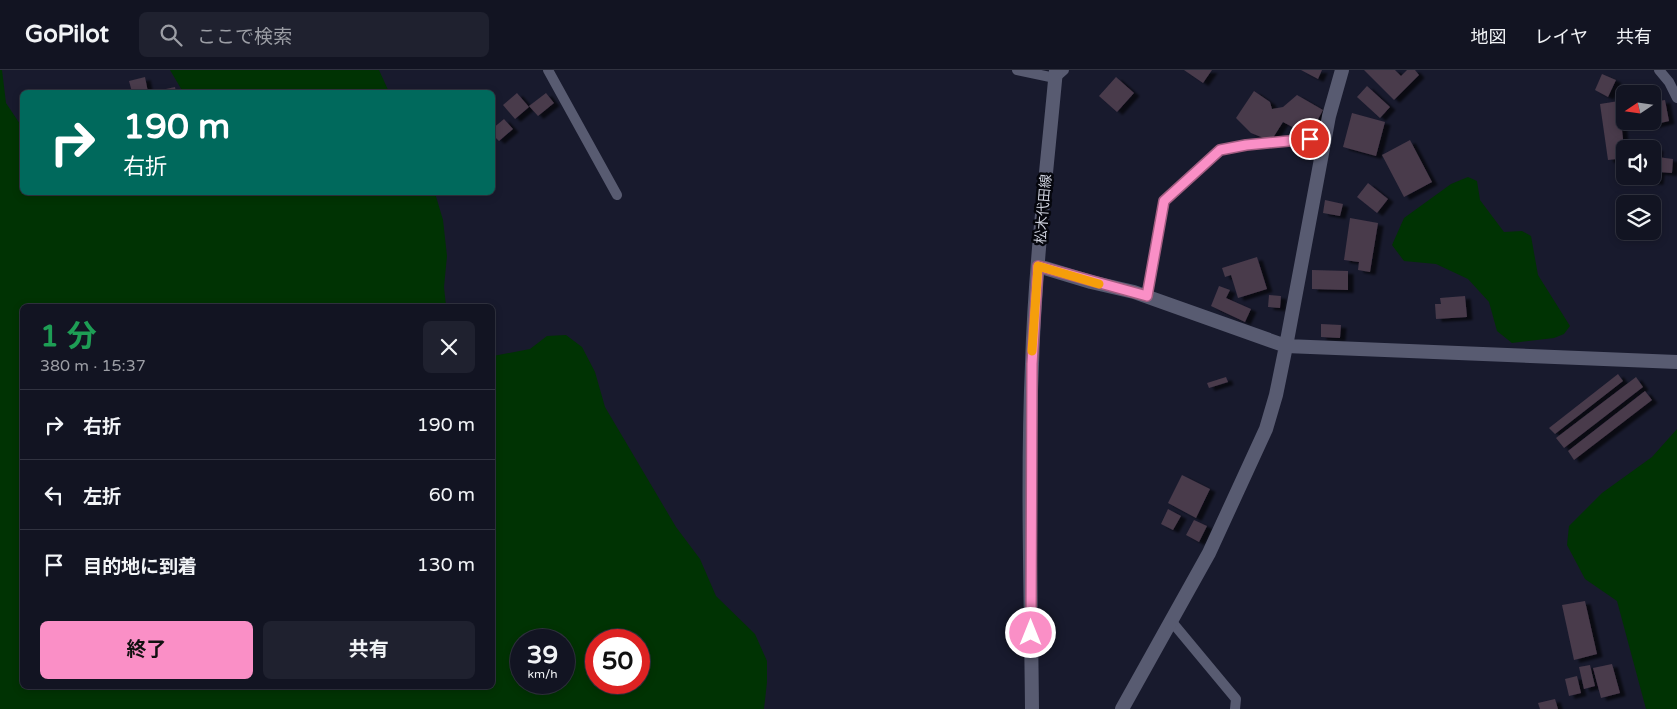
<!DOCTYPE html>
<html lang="ja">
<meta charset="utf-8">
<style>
:root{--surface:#121422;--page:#1f212f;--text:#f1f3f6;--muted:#9c9ea5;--line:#313340;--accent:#fa8fc6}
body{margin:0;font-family:"Varela Round","Noto Sans JP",sans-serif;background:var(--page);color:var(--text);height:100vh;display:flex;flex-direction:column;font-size:19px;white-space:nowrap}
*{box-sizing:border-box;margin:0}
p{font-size:16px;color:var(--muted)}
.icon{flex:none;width:28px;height:28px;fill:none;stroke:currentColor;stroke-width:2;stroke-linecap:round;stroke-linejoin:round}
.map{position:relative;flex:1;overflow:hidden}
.drawer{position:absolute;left:20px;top:234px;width:475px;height:385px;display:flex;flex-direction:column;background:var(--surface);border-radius:8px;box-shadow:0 2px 8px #0003,0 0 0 1px var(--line)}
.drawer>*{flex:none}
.top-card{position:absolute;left:20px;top:20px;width:475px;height:105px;border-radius:8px;box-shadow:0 2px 8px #0003,0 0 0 1px var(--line);background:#00695c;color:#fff;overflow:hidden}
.needle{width:32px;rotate:257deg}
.controls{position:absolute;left:1616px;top:15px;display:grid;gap:10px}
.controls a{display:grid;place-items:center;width:45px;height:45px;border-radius:8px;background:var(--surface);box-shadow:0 2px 8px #0003,0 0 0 1px var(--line);font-size:25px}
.speed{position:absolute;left:510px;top:559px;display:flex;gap:10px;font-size:25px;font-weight:700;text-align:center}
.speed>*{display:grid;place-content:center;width:65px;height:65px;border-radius:50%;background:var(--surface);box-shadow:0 2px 8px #0003,0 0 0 1px var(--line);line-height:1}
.speed small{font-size:12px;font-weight:400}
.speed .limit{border:8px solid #d22;background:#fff;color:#111}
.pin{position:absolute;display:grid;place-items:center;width:42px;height:42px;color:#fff;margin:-21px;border:2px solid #fff;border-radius:50%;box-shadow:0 1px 5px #0007}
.me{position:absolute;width:55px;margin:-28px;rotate:0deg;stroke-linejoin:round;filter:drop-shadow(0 0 4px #0008)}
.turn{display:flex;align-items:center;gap:18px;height:105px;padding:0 20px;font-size:22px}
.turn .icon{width:65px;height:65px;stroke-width:2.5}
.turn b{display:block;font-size:35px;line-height:42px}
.round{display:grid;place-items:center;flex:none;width:52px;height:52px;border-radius:8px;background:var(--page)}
.head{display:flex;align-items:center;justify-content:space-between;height:85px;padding:0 20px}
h1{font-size:30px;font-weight:700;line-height:38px;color:#1e9e55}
.button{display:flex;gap:10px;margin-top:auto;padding:10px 20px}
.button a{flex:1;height:58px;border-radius:8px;background:var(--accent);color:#111;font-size:20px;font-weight:700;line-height:58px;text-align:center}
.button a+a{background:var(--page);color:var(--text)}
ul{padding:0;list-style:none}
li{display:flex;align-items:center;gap:15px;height:70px;padding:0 20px;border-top:1px solid var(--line)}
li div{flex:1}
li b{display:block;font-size:19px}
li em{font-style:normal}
header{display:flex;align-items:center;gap:30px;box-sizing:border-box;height:70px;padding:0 25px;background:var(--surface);border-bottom:1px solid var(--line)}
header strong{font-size:24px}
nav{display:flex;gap:28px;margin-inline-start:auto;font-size:18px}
.search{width:350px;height:45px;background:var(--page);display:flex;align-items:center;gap:12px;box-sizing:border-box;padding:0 18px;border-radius:8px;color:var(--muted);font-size:19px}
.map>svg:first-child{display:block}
.green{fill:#003303;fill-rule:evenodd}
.building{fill:#493a4b;filter:url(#shadow)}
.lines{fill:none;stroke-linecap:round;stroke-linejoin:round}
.street{stroke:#585b71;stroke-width:10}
.secondary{stroke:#585b71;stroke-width:14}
.route-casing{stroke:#a25d81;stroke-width:12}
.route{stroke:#fa8fc6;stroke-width:9}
.slow{stroke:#f59e0b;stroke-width:9}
.labels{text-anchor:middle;stroke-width:5;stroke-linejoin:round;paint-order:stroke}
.street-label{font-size:14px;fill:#ced1dd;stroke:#05060d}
</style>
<header>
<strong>GoPilot</strong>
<div class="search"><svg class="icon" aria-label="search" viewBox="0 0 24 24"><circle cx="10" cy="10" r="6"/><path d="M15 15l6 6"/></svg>ここで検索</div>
<nav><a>地図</a><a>レイヤ</a><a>共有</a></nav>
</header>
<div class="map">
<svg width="1677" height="639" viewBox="0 0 1677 639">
<defs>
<filter id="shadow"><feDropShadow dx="5.5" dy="3" stdDeviation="1" flood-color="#0009"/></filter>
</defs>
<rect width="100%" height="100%" fill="#181a2d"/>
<path class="green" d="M 0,0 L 2,0 L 6,33 L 22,57 L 22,122 L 435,123 L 443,150 L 447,186 L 444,217 L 446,236 L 22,236 L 22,616 L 492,616 L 493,286 L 530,279 L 547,266 L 566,265 L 582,277 L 595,302 L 605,337 L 676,457 L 700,489 L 716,526 L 755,564 L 767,591 L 767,612 L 764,639 L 0,639 ZM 521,570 L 564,570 L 564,612 L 521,612 ZM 596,570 L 639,570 L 639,612 L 596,612 Z
M 170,0 L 379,0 L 389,22 L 183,22 Z
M 1468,107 L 1477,111 L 1480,130 L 1504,162 L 1522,161 L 1531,166 L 1538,205 L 1570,256 L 1564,264 L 1554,268 L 1512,273 L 1497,261 L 1489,232 L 1468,209 L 1436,194 L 1404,191 L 1392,175 L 1404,148 L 1451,114 Z
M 1677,359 L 1677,639 L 1646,639 L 1617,531 L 1585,509 L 1567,475 L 1569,456 L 1602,423 L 1652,387 Z"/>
<path class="building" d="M 1184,0 L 1212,0 L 1203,13 Z
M 1301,0 L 1322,0 L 1318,9 Z
M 1364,0 L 1395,0 L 1401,6 L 1407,0 L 1415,0 L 1419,5 L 1394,30 Z
M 1602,4 L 1616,10 L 1608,27 L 1595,20 Z
M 145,7 L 148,22 L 132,22 L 129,11 Z
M 1116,7 L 1134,23 L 1117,42 L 1099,26 Z
M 1367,16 L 1390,37 L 1380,48 L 1357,27 Z
M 175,17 L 176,22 L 152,22 Z
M 1254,21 L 1270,32 L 1272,39 L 1283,37 L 1297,25 L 1323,40 L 1309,66 L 1283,52 L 1271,71 L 1251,63 L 1236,48 Z
M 517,23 L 529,37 L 515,49 L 503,35 Z
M 546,23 L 554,33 L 538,46 L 529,36 Z
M 1665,30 L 1669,51 L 1648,56 L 1647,51 L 1652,51 L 1652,32 Z
M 1619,31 L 1625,88 L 1608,90 L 1600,34 Z
M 1352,43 L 1385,52 L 1376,86 L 1343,77 Z
M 504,49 L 513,59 L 499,71 L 492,64 L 492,59 Z
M 1410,70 L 1432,112 L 1404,127 L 1382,85 Z
M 1652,78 L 1658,78 L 1657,87 L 1673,89 L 1672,103 L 1659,102 L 1658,112 L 1644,110 L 1645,106 L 1652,106 Z
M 1368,113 L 1388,129 L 1377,143 L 1357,127 Z
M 1325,130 L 1343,134 L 1340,146 L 1323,143 Z
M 1350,148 L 1378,153 L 1370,202 L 1358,200 L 1359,192 L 1344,190 Z
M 1257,187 L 1267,219 L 1238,228 L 1231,205 L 1225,207 L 1222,198 Z
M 1312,200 L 1348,201 L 1348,220 L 1312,219 Z
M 1219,216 L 1230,220 L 1226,228 L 1251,239 L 1245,252 L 1211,236 Z
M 1269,225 L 1281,226 L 1280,238 L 1268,237 Z
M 1465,226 L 1467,247 L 1436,249 L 1435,234 L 1441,234 L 1440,228 Z
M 1321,254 L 1341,255 L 1340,268 L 1321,267 Z
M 1618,304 L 1623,311 L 1555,364 L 1549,358 Z
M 1226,307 L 1228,312 L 1209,318 L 1207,313 Z
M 1636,307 L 1643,317 L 1564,378 L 1556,368 Z
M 1645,321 L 1652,330 L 1574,390 L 1568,381 Z
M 1182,405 L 1210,419 L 1196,448 L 1168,433 Z
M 1168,439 L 1181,446 L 1173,460 L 1161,454 Z
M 1194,450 L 1207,456 L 1199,472 L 1186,465 Z
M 1585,531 L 1597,584 L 1574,590 L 1562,535 Z
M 1612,594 L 1620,623 L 1601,628 L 1593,598 Z
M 1590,595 L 1595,616 L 1584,619 L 1579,597 Z
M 1577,606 L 1581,623 L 1569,626 L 1565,609 Z
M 1555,629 L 1558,639 L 1540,639 L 1538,633 Z"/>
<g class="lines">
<path class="street" d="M 548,0 L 617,125
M 1017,0 L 1055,8 L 1064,0
M 1659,0 L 1669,12 L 1677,28
M 1147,226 L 1164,131 L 1220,80 L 1246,75 L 1325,68
M 1172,552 L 1236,629 L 1235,639"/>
<path class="secondary" d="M 1038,196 L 1091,212 L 1134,222 L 1286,276 L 1677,292
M 1032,639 C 1031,524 1027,409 1032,294 C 1035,196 1047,98 1056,0
M 1122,639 L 1209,483 L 1266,359 L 1276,325 L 1286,276 L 1329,46 L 1342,0"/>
</g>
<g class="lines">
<g class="route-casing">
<path id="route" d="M 1031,563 L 1032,294 L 1038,196 L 1147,226 L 1164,131 L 1220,80 L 1246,75 L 1310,69"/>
</g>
<use href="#route" class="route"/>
<path class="slow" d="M 1032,281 L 1038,196 L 1099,214"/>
</g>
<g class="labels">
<g class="street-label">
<text transform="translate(1043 139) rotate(-85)" y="5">松木代田線</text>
</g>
</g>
</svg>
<div class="controls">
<a><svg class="needle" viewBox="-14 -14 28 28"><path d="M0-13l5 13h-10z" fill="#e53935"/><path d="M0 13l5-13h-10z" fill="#9c9ea5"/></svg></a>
<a><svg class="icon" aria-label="sound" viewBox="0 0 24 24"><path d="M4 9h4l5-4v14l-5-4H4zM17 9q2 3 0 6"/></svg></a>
<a><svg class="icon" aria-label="layers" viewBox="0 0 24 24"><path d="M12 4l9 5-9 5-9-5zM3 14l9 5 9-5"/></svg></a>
</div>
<div class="speed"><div>39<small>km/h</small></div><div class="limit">50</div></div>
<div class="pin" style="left:1310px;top:69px;background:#d93025"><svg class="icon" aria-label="arrive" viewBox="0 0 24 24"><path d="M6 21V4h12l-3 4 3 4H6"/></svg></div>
<svg class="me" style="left:1031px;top:563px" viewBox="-20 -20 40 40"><circle r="17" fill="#fa8fc6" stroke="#fff" stroke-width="3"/><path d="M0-11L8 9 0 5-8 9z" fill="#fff"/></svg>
<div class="top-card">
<div class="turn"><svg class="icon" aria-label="right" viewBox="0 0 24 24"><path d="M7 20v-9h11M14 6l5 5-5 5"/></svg><div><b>190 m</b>右折</div></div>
</div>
<section class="drawer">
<div class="head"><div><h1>1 分</h1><p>380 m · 15:37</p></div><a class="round"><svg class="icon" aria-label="close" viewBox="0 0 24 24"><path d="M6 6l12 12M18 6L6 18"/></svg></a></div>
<ul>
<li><svg class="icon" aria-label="right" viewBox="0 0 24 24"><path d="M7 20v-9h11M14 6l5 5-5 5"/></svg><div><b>右折</b></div><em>190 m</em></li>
<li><svg class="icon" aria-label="left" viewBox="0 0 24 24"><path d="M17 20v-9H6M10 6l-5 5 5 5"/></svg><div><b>左折</b></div><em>60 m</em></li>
<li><svg class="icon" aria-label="arrive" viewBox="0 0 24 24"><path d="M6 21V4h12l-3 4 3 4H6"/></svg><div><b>目的地に到着</b></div><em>130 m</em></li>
</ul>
<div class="button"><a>終了</a><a>共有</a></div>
</section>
</div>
